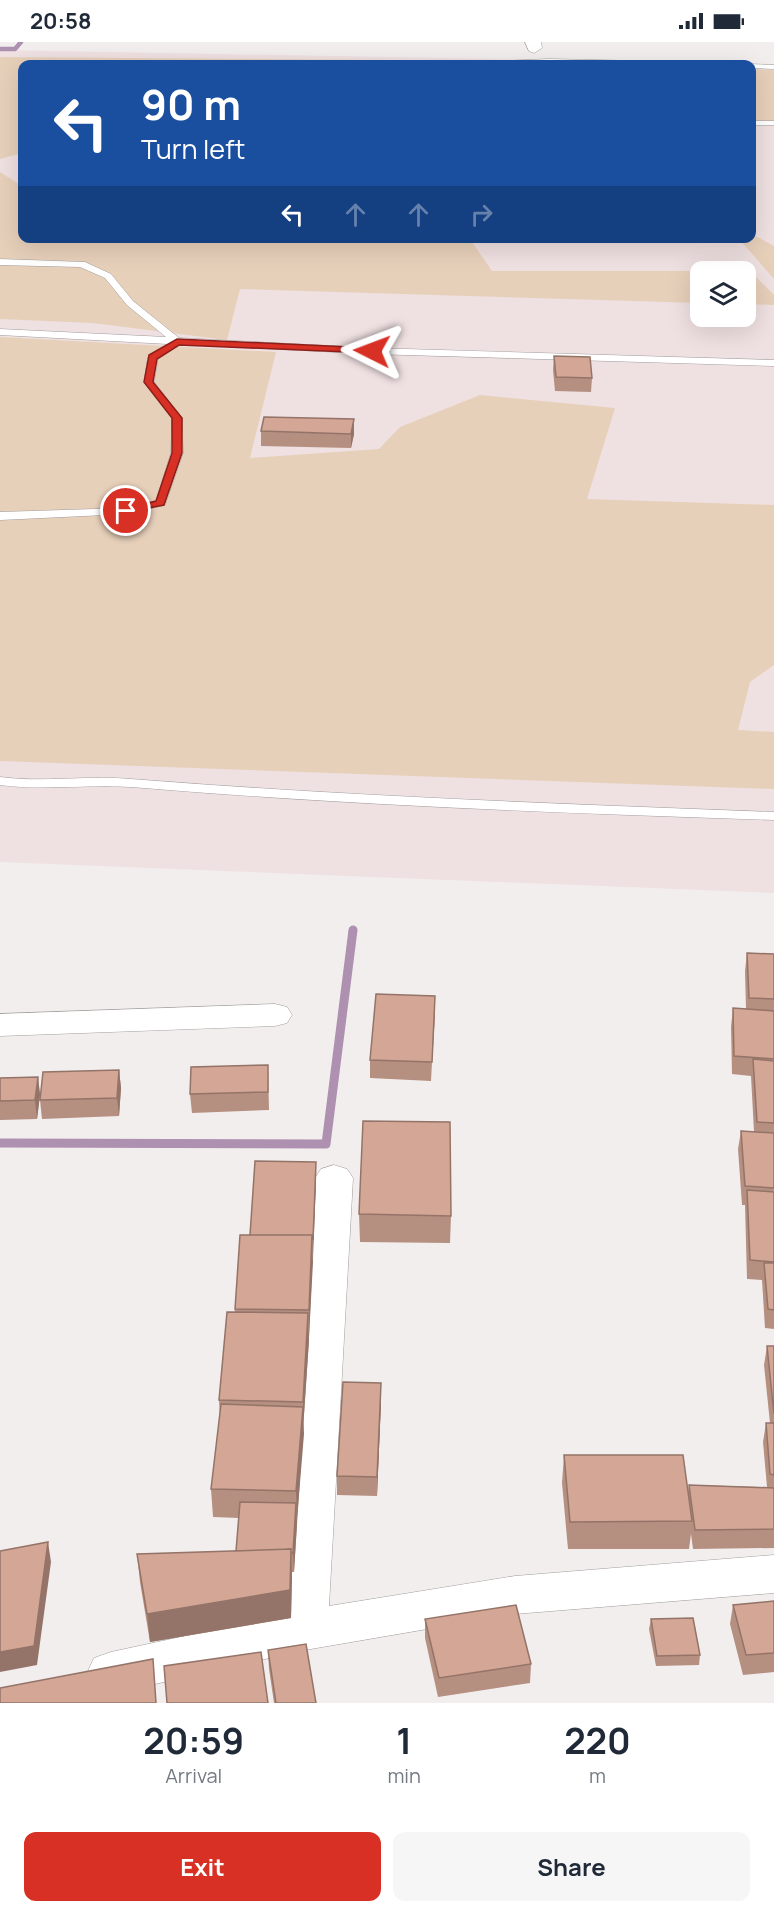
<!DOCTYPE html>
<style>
:root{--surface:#fff;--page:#f6f6f7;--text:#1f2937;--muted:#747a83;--accent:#d93025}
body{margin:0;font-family:Manrope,sans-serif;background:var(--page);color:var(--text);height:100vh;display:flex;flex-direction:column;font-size:22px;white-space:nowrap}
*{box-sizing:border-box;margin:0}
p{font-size:20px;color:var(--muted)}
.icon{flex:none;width:33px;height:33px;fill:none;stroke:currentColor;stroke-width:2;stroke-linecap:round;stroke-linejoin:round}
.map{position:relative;height:1661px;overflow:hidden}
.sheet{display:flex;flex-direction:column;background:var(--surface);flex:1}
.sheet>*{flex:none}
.banner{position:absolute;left:18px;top:18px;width:738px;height:183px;border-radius:12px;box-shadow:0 6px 24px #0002;background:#1a4fa0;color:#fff;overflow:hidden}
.fabs{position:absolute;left:690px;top:219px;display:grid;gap:12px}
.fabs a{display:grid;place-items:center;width:66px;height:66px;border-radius:12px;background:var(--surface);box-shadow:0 6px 24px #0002;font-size:30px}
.pin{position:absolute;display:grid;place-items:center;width:51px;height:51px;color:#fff;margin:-26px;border:3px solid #fff;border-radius:50%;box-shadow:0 2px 6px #0007}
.me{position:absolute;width:66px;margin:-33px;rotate:273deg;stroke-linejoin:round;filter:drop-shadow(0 0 4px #0008)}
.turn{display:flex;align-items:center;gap:21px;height:126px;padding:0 24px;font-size:27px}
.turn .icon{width:78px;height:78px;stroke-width:2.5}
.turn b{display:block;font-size:42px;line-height:51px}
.lanes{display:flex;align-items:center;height:57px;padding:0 24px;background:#0003;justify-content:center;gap:30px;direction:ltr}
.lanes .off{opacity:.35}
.eta{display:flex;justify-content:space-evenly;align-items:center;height:102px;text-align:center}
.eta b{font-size:36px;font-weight:700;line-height:42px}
.primary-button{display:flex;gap:12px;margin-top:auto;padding:12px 24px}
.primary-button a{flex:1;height:69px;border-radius:12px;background:var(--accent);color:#fff;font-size:24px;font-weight:700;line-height:69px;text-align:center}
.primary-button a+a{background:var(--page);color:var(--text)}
.status{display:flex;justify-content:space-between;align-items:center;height:42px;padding:0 30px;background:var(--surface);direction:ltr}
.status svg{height:16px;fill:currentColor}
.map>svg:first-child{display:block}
.built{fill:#efe0e1;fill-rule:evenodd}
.green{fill:#e7d0ba}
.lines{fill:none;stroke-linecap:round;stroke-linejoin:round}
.stream-far1{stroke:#ae90b1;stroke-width:4.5}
.stream{stroke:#ae90b1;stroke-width:9}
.lane-casing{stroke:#a19c9c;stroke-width:1}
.street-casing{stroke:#a19c9c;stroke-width:1}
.lane{fill:#fff;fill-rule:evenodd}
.street{fill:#fff;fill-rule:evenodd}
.wall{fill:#b58f80}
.shaded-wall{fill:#947468}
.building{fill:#d3a695;stroke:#947468;stroke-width:1.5}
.route{fill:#d93025;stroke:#8d1f18;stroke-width:1.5}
</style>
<div class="status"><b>20:58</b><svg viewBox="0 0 49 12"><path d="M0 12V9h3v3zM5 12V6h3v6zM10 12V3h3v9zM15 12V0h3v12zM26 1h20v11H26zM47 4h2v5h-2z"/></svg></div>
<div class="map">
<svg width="774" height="1661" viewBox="0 0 774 1661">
<rect width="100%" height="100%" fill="#f3eeee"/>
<path class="built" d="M 0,8 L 774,22 L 774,851 L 0,820 ZM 22,22 L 752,22 L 752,196 L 22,196 ZM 700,230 L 746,230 L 746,274 L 700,274 Z"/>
<path class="green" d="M 0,15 L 403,18 L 396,22 L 22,22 L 22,111 L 0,117 Z
M 752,27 L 774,28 L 774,83 L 752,83 Z
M 0,130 L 22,144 L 22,196 L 470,197 L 492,229 L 750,229 L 774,253 L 774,263 L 746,262 L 746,230 L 700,230 L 700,261 L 240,247 L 227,298 L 93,281 L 0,277 Z
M 752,192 L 774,204 L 774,237 L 739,197 L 752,196 Z
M 0,295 L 276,310 L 250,416 L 379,407 L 400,385 L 480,353 L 615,366 L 587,457 L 774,463 L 774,623 L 750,640 L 738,688 L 774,690 L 774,747 L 0,719 Z"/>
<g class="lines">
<path class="stream-far1" d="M 0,7 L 15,7 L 21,0"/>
<path class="stream" d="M 0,1101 L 326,1102 L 353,888"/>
<g class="lane-casing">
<path id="lane" d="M 549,17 L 689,20 L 693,22 L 477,22 L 481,20 Z
M 749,22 L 774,23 L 774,27 L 752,26 Z
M 752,79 L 774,79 L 774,83 L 752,83 Z
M 0,217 L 85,220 L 111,232 L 133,259 L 179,296 L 372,306 L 774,318 L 774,324 L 372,312 L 181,302 L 158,316 L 154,340 L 182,376 L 183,411 L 165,463 L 126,472 L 0,478 L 0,470 L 126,466 L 156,459 L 171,411 L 172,376 L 144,340 L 148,315 L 168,302 L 0,293 L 0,287 L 166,295 L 127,263 L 105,236 L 80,225 L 0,223 Z
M 0,735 C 43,741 87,733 131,737 C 345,754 560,762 774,770 L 774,778 C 560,771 345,763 131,745 C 87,742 43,749 0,743 Z"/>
</g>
<g class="street-casing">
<path id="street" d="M 525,0 L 541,0 L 542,6 L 534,11 L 529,9 Z
M 275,962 L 287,965 L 292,973 L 287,981 L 275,984 L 0,994 L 0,972 Z
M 334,1123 L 347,1127 L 353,1136 L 329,1564 L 515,1534 L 774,1513 L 774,1551 L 515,1572 L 305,1608 L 111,1652 L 94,1646 L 87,1631 L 94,1616 L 111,1610 L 283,1573 L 315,1136 L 321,1127 Z"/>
</g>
<use href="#lane" class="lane"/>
<use href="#street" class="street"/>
</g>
<path class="wall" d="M 554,314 L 592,336 L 591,350 L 555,349 L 553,328 Z
M 261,389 L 354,392 L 351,406 L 261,404 Z
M 747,911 L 774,912 L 774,1287 L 765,1286 L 762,1238 L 747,1237 L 745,1163 L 742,1163 L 738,1107 L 741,1089 L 754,1090 L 751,1034 L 732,1032 L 731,985 L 733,966 L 746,967 L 745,929 Z
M 435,954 L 431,1039 L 370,1036 L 370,1018 Z
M 268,1023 L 269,1068 L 192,1071 L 190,1052 Z
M 119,1028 L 121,1046 L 119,1074 L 42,1077 L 40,1058 Z
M 38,1035 L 40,1053 L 37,1077 L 0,1078 L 0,1036 Z
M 316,1120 L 316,1138 L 309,1295 L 294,1530 L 292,1530 L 291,1576 L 150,1600 L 140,1540 L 137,1512 L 236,1509 L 239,1476 L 213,1475 L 211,1447 L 220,1376 L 219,1358 L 235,1267 L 250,1193 Z
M 359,1172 L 451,1174 L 450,1201 L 360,1200 Z
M 767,1304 L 774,1304 L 774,1506 L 693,1507 L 691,1492 L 689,1507 L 568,1507 L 562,1441 L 564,1413 L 688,1450 L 689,1443 L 767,1445 L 763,1400 L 766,1381 L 770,1381 L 764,1323 Z
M 381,1360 L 377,1454 L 337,1453 L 337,1434 Z
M 774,1559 L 774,1630 L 743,1633 L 730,1582 L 733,1563 Z
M 425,1577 L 531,1622 L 530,1641 L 438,1655 L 425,1596 Z
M 651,1577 L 700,1613 L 699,1623 L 656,1624 L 649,1587 Z
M 268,1608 L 316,1661 L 274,1661 L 269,1627 Z"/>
<path class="shaded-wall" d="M 354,377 L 354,392 L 351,406 L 351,392 Z
M 435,954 L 435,972 L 431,1039 L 432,1020 Z
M 119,1028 L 121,1046 L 119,1074 L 117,1056 Z
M 38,1035 L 40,1053 L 37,1077 L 35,1058 Z
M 316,1120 L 316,1138 L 313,1217 L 313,1198 Z
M 312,1193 L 313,1220 L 309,1295 L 309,1268 Z
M 308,1271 L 309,1299 L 303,1387 L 303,1360 Z
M 381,1341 L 381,1360 L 377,1454 L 377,1435 Z
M 303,1365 L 304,1392 L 297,1477 L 296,1449 Z
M 296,1461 L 297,1481 L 294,1530 L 293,1511 Z
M 48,1500 L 51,1520 L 37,1623 L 0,1630 L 0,1610 Z
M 291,1507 L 292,1535 L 291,1576 L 150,1600 L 147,1572 Z"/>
<path class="building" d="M 554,314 L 590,315 L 592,336 L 556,335 Z
M 264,375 L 354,377 L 351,392 L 261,389 Z
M 747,911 L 774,912 L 774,957 L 749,956 Z
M 376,952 L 435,954 L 432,1020 L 370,1018 Z
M 733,966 L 774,969 L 774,1017 L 734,1014 Z
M 753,1017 L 774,1019 L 774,1081 L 757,1080 Z
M 268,1023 L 268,1050 L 190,1052 L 191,1025 Z
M 119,1028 L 117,1056 L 40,1058 L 43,1030 Z
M 38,1035 L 35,1058 L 0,1059 L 0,1036 Z
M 363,1079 L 450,1080 L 451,1174 L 359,1172 Z
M 741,1089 L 774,1091 L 774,1146 L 745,1144 Z
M 255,1119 L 316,1120 L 313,1198 L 312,1193 L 250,1193 Z
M 747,1148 L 774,1150 L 774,1220 L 750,1218 Z
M 240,1193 L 312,1193 L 309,1268 L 235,1267 Z
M 764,1221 L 774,1221 L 774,1268 L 768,1267 Z
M 227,1270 L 308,1271 L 303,1360 L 219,1358 Z
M 767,1304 L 774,1304 L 774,1372 Z
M 343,1340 L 381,1341 L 377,1435 L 337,1434 Z
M 221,1362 L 303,1365 L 296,1449 L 211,1447 Z
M 766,1381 L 774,1381 L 774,1433 L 770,1432 Z
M 564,1413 L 683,1413 L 692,1479 L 570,1480 Z
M 689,1443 L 774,1446 L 774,1487 L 695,1488 Z
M 240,1460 L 296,1461 L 293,1511 L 291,1511 L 291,1507 L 236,1509 Z
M 48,1500 L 34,1604 L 0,1610 L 0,1509 Z
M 291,1507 L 290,1548 L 147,1572 L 137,1512 Z
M 774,1559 L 774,1611 L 746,1613 L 733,1563 Z
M 516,1563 L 531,1622 L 439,1636 L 425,1577 Z
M 693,1576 L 700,1613 L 657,1614 L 651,1577 Z
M 306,1602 L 316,1661 L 276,1661 L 268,1608 Z
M 261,1610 L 268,1661 L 167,1661 L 164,1624 Z
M 153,1617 L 156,1661 L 0,1661 L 0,1646 Z"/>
<path class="route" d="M 177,297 L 372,306 L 376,309 L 372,311 L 179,303 L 157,317 L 153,340 L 182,376 L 182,411 L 164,463 L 123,471 L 123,467 L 156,459 L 172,411 L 172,376 L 144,340 L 149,313 Z"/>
</svg>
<div class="fabs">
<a><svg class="icon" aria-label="layers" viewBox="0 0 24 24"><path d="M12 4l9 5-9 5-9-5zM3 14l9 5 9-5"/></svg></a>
</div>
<div class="pin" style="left:126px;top:469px;background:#d93025"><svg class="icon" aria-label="arrive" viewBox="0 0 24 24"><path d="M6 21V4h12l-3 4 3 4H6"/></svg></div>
<svg class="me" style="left:372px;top:309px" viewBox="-20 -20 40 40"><path d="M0-17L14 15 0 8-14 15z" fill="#d93025" stroke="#fff" stroke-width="4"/></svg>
<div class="banner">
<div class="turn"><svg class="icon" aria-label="left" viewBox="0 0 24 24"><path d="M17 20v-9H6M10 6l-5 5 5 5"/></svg><div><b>90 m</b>Turn left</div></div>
<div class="lanes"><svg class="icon" aria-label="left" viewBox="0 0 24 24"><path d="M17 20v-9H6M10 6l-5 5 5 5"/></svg><svg class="icon off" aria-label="ahead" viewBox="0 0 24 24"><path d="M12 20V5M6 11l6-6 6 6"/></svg><svg class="icon off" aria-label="ahead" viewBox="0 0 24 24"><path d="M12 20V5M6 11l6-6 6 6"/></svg><svg class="icon off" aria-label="right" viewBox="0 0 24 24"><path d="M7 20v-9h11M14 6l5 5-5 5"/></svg></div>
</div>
</div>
<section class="sheet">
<div class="eta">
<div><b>20:59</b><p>Arrival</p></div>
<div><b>1</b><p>min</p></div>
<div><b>220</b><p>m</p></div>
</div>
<div class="primary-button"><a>Exit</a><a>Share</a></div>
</section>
